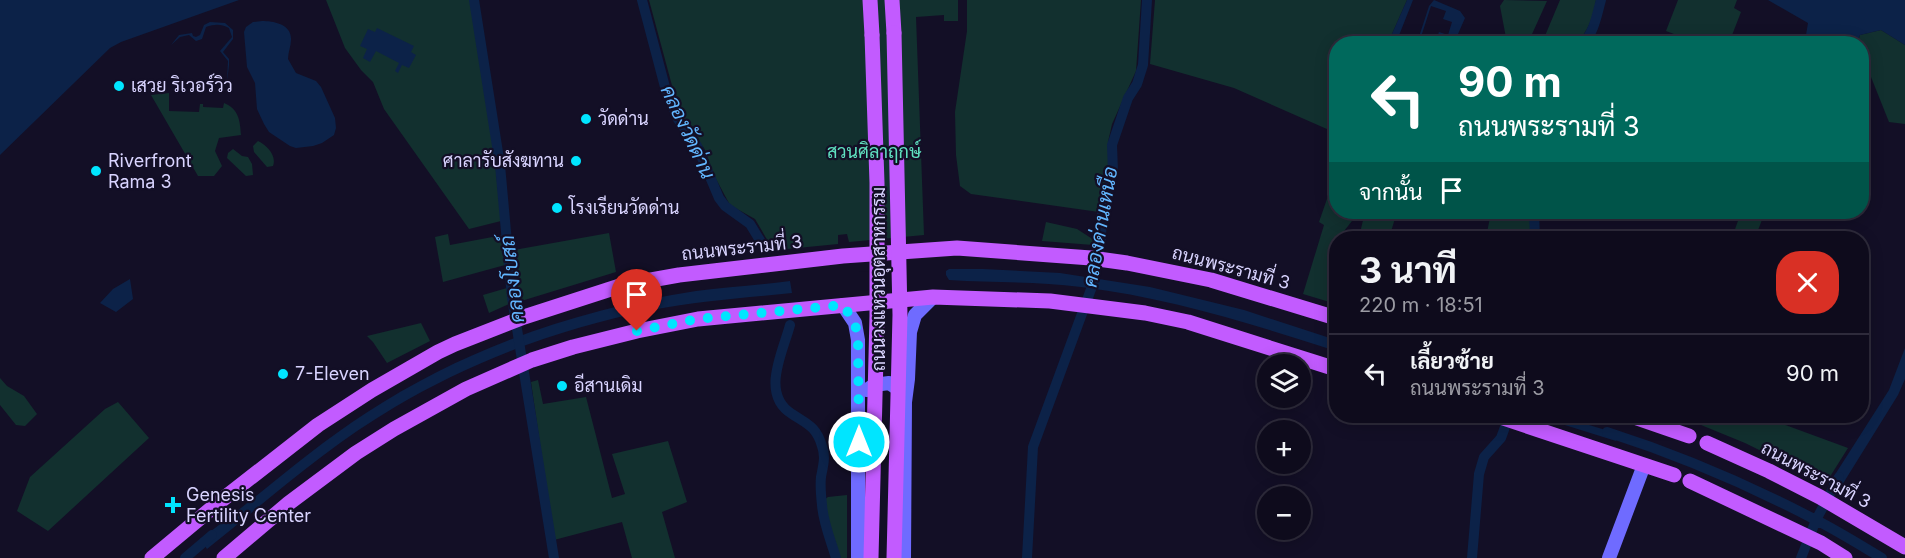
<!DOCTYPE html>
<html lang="th">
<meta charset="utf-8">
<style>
:root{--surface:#0e0b1c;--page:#1c1929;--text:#f1f3f6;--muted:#9b9ba3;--line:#2e2b3b}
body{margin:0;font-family:Inter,Sarabun,sans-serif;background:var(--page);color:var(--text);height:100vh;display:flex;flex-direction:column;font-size:22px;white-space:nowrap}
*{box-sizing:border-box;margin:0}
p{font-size:20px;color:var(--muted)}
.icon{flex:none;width:33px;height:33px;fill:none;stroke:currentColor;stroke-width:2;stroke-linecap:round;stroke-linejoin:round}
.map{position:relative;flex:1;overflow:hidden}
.panel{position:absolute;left:1329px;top:231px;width:540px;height:192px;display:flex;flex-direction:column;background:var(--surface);border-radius:24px;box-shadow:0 3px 15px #0003,0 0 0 2px var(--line)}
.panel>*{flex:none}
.guide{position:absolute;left:1329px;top:36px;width:540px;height:183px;border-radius:24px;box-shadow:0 3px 15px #0003,0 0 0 2px var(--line);background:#00695c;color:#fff;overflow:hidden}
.tools{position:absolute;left:1257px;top:354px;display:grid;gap:12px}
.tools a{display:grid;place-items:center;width:54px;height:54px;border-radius:50%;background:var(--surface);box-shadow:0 3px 15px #0003,0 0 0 2px var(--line);font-size:30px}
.pin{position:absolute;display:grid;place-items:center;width:51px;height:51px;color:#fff;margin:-62px -26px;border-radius:50% 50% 50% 0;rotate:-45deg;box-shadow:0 0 6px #0007}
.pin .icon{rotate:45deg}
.me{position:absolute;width:66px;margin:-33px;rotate:0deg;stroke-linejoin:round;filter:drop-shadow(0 0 4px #0008)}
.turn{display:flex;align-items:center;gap:21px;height:126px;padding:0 30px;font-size:27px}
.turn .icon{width:78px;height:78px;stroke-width:2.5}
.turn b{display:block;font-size:42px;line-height:51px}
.then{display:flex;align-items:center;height:57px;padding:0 30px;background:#0003;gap:12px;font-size:22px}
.round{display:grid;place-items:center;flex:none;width:63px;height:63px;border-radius:24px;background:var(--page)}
.overview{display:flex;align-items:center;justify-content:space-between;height:102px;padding:0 30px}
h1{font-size:36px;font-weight:700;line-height:45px}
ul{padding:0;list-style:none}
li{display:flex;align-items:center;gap:18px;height:78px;padding:0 30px;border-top:2px solid var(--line)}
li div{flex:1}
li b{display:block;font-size:22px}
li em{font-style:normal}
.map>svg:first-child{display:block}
.green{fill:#12302f}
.water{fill:#0c2248}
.pier{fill:#130f26}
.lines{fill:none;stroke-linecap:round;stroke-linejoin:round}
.canal{stroke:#0c2248;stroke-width:10}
.secondary{stroke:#6f6bff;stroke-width:14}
.primary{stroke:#c25bff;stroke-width:15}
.primary-bridge{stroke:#c25bff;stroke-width:15}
.route{stroke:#00e5ff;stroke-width:10;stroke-dasharray:0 18}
.poi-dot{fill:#00e5ff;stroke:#130f26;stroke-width:2}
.labels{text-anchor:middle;stroke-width:4.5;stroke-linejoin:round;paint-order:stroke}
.poi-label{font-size:18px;fill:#d9d4ff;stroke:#130f26;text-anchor:start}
.park-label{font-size:18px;fill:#5fe0c0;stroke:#130f26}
.street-label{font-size:18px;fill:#d9d4ff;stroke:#130f26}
.water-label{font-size:20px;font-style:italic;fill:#62b6ff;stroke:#130f26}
</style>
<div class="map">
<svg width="1905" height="558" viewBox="0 0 1905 558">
<rect width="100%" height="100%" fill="#130f26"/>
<path class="green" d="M 326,0 L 470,0 L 492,132 L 501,221 L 469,229 L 384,109 L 373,82 L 361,70 L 345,48 Z
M 649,0 L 958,0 L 958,21 L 944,21 L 944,15 L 916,17 L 924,235 L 849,242 L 847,234 L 838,235 L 838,244 L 777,250 L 772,248 L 755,219 L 730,205 L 716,179 L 704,148 L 681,119 Z
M 967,0 L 1141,0 L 1136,71 L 1112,124 L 1108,142 L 1109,170 L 1099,212 L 971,194 L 960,186 L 956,155 L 955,112 L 967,31 Z
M 1155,0 L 1407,0 L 1388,43 L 1336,44 L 1336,133 L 1234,88 L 1150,64 Z
M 1504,0 L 1547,1 L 1528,43 L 1507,43 L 1500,6 Z
M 1560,0 L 1596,0 C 1594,16 1588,32 1576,43 L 1542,43 Z
M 1678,0 L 1737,0 L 1734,8 L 1741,12 L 1729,43 L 1698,43 L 1666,31 Z
M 1881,30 L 1905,45 L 1905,124 L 1889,122 L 1871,77 L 1862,93 L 1862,44 L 1857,44 L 1860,35 Z
M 169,93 L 169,111 L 199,112 L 200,104 L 203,104 L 203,107 L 223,108 L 224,103 C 239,109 240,121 241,135 L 219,138 L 215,151 L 222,166 L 214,176 L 198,176 L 151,95 Z
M 258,141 C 267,145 277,156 273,166 L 267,167 L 254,152 L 253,146 Z
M 233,149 L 242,156 L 248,157 L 252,164 L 253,175 L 246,176 L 227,158 L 228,153 Z
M 1336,173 L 1336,212 L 1359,212 L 1341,235 L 1351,238 L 1336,238 L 1336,304 L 1303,294 L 1324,225 L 1319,222 Z
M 1365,212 L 1397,212 L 1389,238 L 1359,237 Z
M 1491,212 L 1530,212 L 1530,238 L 1486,238 Z
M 1741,212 L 1765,212 L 1755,238 L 1732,238 Z
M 1046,222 L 1077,229 L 1094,240 L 1093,245 L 1042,241 Z
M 609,233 L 616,272 L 518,302 L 514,250 Z
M 448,234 L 450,245 L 503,235 L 505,265 L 443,282 L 435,237 Z
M 507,288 L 509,304 L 489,313 L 483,295 Z
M 421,323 L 430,341 L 387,363 L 373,342 L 367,336 Z
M 0,378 L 7,386 L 24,396 L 37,414 L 25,426 L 16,425 L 0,405 Z
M 538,380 L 543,404 L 586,397 L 612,498 L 625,494 L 612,454 L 668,441 L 687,502 L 662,512 L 675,558 L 632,558 L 622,522 L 554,540 L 531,382 Z
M 118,402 L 149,438 L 48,531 L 17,511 L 30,477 L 105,409 Z
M 1679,416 L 1761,416 L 1848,448 L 1826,483 L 1745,443 Z
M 847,495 L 847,558 L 833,558 L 829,545 L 824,500 L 828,497 Z"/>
<path class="water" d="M 0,0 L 239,0 L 121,42 L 110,48 L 0,155 Z
M 1407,0 L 1413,0 L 1396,43 L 1388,43 Z
M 1434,0 L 1460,11 L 1465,18 L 1458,34 L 1451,43 L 1435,43 L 1439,32 L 1448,35 L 1452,22 L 1443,19 L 1446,11 L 1431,6 L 1419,43 L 1417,43 L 1429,6 Z
M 1768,0 L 1905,0 L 1905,45 L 1881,30 L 1860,35 L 1857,43 L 1826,43 L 1806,35 L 1808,23 Z
M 262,21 C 273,21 292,24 291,40 C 291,46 288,52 288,59 L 296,73 L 316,81 L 321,87 L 335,118 L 336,128 L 334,135 L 322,143 L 313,146 L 296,148 L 290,146 L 269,132 L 264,124 L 257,109 L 255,83 L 247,67 L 244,32 L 246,27 L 253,22 Z
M 210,22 L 225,23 L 233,30 L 233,39 L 223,52 L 229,59 L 229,65 L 227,82 L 228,61 L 220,51 L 232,37 L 229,28 C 221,24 215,24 206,27 L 202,39 L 196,41 L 189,35 L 180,37 L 171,45 L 179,35 L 192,33 L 193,36 L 196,37 L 200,35 L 204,25 Z
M 377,28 L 414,46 L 411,52 L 416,55 L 409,68 L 402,65 L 398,73 L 395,71 L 399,63 L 376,51 L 370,62 L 363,58 L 367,49 L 360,46 L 368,29 L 375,32 Z
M 949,269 L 983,269 L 1060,273 L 1150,287 L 1244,310 L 1336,340 L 1336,351 C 1252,324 1170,298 1081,287 C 1037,281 993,283 949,280 L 946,275 L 946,271 Z
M 130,279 L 133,299 L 116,312 L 100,303 L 113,289 Z
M 790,281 L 792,293 C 745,298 698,301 652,310 C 562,328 474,360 395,407 C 327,447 268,500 207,549 L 200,539 C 256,499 307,451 366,413 C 465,348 579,309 696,291 C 727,287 759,285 790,281 Z
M 1905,348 L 1905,379 L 1898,395 L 1839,490 L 1829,484 L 1889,390 Z
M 1536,416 L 1573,416 L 1589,421 L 1589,425 L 1619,434 L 1616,441 Z"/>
<path class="pier" d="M 905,268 L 905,286 L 859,291 L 859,272 Z"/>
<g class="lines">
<path class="canal" d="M 474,0 L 500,165 L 512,298 L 554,558
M 642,0 L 665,87 L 678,119 L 697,146 L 719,198 L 725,206 L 750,224 L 764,247
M 1582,44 C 1594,34 1597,14 1601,0
M 1534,212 L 1535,238
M 790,325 C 783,352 760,394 792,414 C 807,424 816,426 822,446 C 826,457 823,466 821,477 C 820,486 821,496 822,505 C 823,522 831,541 836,558
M 1607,432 C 1679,455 1747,484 1814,519 C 1838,531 1860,545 1882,558
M 185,558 L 212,535
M 1027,558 L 1033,447 L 1094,281 L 1101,238 L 1102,214 L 1113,171 L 1112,145 L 1128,98 L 1137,84 L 1143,65 L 1147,0
M 1472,558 L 1479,474 L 1484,457 L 1501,438 L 1509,416
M 1801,558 L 1816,520 L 1839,477"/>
<path class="secondary" d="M 843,305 L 855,323 L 858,340 L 858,558
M 867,390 L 874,385 L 889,383 L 898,389 L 902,396
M 904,558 L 905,402 L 908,379 L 910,332 L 915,315 L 933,297
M 1609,558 L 1644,465"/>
<path class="primary" d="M 870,0 L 872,35
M 892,0 L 894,33
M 1497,416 L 1674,475
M 1631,416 L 1689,436
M 1707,443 L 1769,471 L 1820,497 L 1905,547
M 1690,481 L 1821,543 L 1845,558
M 152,558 L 218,503 L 318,425 L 372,390 L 438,352 L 455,344 L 524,317 L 623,285 L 679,275 L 843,256 L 957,248 L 1091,258 L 1127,263 L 1211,280 L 1336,318
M 224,558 L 289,503 L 356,453 L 394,429 L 466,389 L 532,360 L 573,347 L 637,331 L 698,319 L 933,297 L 1050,301 L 1145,313 L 1188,322 L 1336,369"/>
<path class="primary-bridge" d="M 894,33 L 900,315 L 894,558
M 871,558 L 877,316 L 877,183 L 872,35"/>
</g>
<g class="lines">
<path class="route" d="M 637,331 L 698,319 L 843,305 L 855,323 L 858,340 L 859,442"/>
</g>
<g class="poi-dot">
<circle cx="119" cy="86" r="6"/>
<circle cx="586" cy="119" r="6"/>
<circle cx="576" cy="161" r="6"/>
<circle cx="96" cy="171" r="6"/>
<circle cx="557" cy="208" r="6"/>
<circle cx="283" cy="374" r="6"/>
<circle cx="562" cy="386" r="6"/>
<path d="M170 496h6v6h6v6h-6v6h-6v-6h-6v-6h6z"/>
</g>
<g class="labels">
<g class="poi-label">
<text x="131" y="92">เสวย ริเวอร์วิว</text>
<text x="598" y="125">วัดด่าน</text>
<text x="108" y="167">Riverfront<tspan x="108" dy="21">Rama 3</tspan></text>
<text x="564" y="167" text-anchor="end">ศาลารับสังฆทาน</text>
<text x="569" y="214">โรงเรียนวัดด่าน</text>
<text x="295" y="380">7-Eleven</text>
<text x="574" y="392">อีสานเดิม</text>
<text x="186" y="501">Genesis<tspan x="186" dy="21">Fertility Center</tspan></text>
</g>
<g class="park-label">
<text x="874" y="158">สวนศิลาฤกษ์</text>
</g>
<g class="street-label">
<text transform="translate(742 248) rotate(-6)" y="6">ถนนพระรามที่ 3</text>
<text transform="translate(1231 268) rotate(15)" y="6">ถนนพระรามที่ 3</text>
<text transform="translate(879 279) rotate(-90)" y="6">ถนนวงแหวนอุตสาหกรรม</text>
<text transform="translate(1816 475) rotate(28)" y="6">ถนนพระรามที่ 3</text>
</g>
<g class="water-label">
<text transform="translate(688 132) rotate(65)" y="7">คลองวัดด่าน</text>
<text transform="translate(1100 227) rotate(-80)" y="7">คลองด่านเหนือ</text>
<text transform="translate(512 279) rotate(-97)" y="7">คลองโบสถ์</text>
</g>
</g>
</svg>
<div class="tools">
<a><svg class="icon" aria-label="layers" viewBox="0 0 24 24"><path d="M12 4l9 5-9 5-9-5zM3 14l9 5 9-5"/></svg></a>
<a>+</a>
<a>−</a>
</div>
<div class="pin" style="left:637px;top:331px;background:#d93025"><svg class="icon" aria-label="arrive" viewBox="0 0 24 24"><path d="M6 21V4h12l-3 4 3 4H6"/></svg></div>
<svg class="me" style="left:859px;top:442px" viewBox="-20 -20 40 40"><circle r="17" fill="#00e5ff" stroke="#fff" stroke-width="3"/><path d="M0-11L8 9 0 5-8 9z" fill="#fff"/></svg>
<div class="guide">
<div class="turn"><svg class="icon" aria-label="left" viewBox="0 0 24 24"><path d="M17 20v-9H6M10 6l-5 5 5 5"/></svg><div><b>90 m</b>ถนนพระรามที่ 3</div></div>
<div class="then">จากนั้น<svg class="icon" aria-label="arrive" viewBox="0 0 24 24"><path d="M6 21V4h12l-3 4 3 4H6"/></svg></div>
</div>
<section class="panel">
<div class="overview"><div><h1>3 นาที</h1><p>220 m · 18:51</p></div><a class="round" style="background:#d93025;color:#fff"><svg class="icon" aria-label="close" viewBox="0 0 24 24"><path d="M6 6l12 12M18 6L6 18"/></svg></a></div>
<ul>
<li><svg class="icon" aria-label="left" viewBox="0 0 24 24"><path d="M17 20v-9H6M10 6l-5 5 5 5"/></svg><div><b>เลี้ยวซ้าย</b><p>ถนนพระรามที่ 3</p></div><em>90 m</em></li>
</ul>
</section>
</div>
